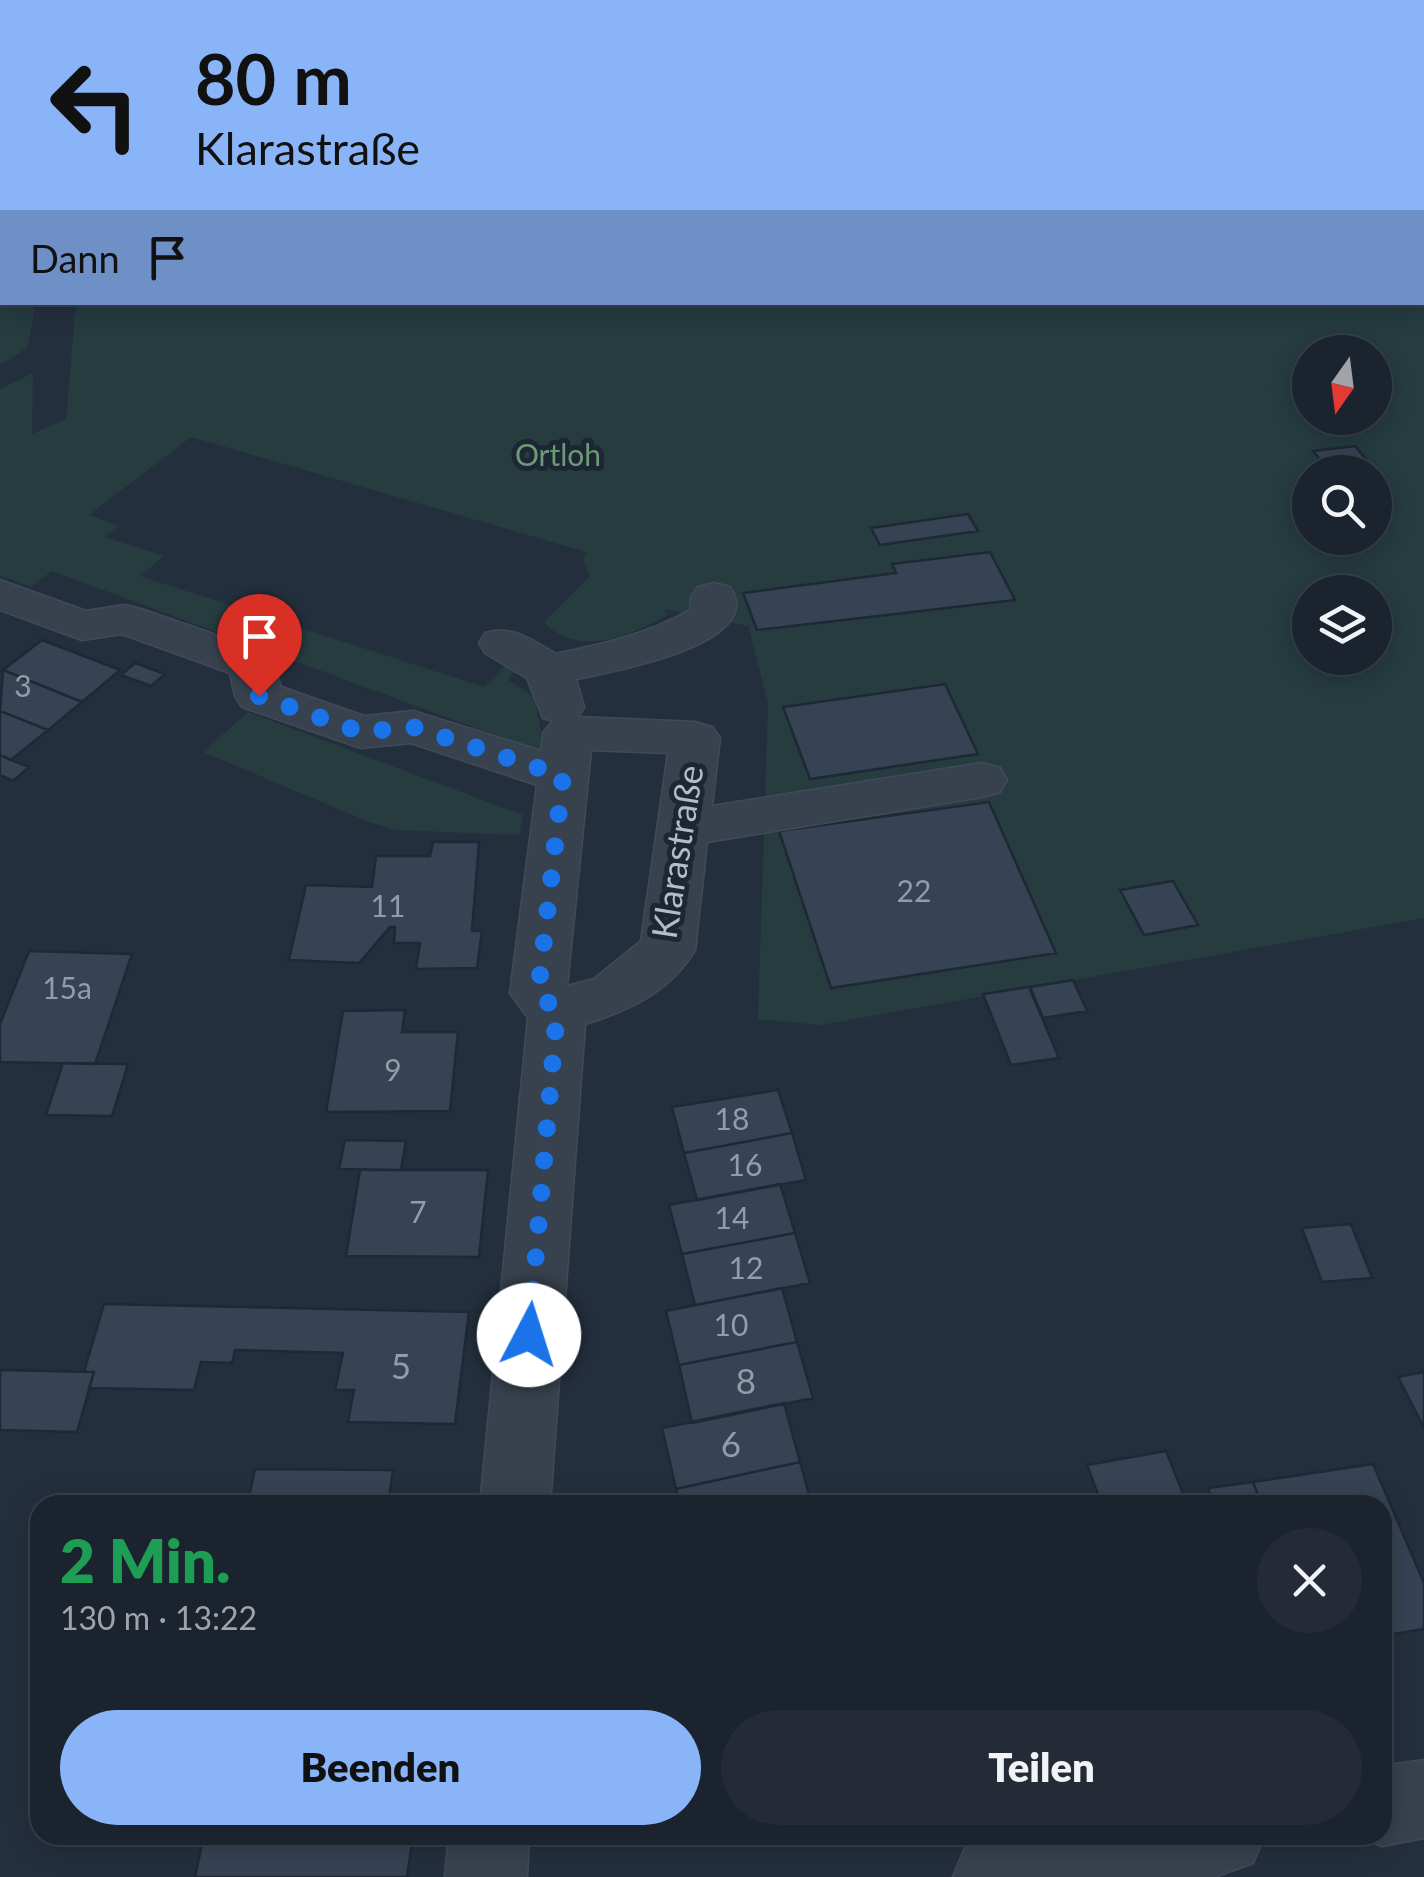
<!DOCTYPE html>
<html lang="de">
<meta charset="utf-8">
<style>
:root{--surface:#1b232e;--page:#242b36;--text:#f1f3f6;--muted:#a0a4aa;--line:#39404a;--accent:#8ab4f8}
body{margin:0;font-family:Lato,sans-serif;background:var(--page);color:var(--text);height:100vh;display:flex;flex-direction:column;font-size:38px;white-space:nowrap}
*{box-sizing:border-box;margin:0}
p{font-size:32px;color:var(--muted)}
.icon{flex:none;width:55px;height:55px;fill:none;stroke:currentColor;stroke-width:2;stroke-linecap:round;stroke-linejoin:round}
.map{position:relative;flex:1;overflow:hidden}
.side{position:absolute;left:30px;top:1495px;width:1362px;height:350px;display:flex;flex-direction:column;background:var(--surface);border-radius:30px;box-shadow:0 5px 25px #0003,0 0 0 2px var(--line)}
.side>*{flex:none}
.guide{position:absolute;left:0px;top:0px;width:1425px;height:305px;box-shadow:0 5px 25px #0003,0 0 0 2px var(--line);background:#8ab4f8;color:#111;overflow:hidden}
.needle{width:65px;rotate:194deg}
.fabs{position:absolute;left:1292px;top:335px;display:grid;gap:20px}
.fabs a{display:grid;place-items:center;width:100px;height:100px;border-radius:50%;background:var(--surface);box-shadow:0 5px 25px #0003,0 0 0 2px var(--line);font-size:50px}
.pin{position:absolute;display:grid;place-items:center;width:85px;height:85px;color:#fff;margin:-102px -42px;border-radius:50% 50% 50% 0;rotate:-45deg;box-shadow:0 0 10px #0007}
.pin .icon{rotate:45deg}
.me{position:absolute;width:110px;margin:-55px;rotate:5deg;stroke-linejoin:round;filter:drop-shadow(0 0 8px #0008)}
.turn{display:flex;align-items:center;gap:35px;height:210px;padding:0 30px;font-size:45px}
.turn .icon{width:130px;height:130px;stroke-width:2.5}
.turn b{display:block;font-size:70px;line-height:85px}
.then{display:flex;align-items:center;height:95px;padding:0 30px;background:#0003;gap:20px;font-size:38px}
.round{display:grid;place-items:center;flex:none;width:105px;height:105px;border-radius:52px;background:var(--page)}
.headline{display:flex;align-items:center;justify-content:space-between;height:170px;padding:0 30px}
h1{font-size:60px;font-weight:800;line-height:75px;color:#1e9e55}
.primary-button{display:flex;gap:20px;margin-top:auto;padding:20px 30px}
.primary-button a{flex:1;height:115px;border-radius:60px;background:var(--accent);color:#111;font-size:40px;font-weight:800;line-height:115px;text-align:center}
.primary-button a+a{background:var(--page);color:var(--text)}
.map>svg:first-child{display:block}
.green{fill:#263c3f;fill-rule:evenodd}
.building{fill:#364354;stroke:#1f2835;stroke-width:2.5}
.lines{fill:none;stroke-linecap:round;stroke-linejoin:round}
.minor-casing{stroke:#414a57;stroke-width:3}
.minor{fill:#38414e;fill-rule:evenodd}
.route{stroke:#1a73e8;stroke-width:18;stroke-dasharray:0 32.4}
.labels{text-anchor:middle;stroke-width:10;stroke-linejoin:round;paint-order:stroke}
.far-park-label{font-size:30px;fill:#6b9a76;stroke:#1d2633}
.number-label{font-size:30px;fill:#929caa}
.street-label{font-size:35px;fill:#b4bcc9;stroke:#1d2633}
.near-number-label{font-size:35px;fill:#929caa}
</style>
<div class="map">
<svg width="1424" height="1877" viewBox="0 0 1424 1877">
<rect width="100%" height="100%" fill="#242f3e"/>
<path class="green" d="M 0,0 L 1206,0 L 1210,2 L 2,2 L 2,302 L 36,303 L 27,348 L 0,365 Z
M 1322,0 L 1424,0 L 1424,918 L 820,1025 L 758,1019 L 768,702 L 748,626 L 663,609 L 668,615 C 633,635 577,659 544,622 L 590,576 L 583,559 L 586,552 L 191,437 L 89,515 L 118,526 L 105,537 L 164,556 L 140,576 L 484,687 L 505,666 L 515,670 L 508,680 L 534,697 L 541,731 L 540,752 L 52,571 L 31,587 L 0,575 L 0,389 L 33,373 L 32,434 L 66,419 L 76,303 L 1422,302 L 1422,2 L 1291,2 ZM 1310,352 L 1375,352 L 1375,418 L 1310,418 ZM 1310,472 L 1375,472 L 1375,538 L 1310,538 ZM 1310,592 L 1375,592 L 1375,658 L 1310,658 Z
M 248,712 L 523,815 L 519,835 L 396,830 L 369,822 L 203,752 Z"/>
<path class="building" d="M 1355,446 L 1375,470 L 1330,472 L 1313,451 Z
M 968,514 L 978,531 L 880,545 L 871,528 Z
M 990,552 L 1015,600 L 757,630 L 743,593 L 896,573 L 892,564 Z
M 42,640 L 120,670 L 82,702 L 3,670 Z
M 135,663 L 165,674 L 151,686 L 121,675 Z
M 3,670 L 82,702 L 48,730 L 0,711 Z
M 945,684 L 978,754 L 810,779 L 783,707 Z
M 0,711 L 48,730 L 11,760 L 0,755 Z
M 0,755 L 11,760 L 29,767 L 13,781 L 0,775 Z
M 989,802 L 1056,953 L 831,988 L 779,831 Z
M 433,842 L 479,842 L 472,931 L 482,931 L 477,968 L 416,969 L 420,943 L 394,943 L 395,927 L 390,927 L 359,963 L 289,960 L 306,885 L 372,887 L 376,856 L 430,856 Z
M 1173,881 L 1198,925 L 1144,935 L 1120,890 Z
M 29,951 L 132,954 L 95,1064 L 0,1062 L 0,1024 Z
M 1073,980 L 1087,1011 L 1043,1018 L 1030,987 Z
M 1029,987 L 1059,1058 L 1011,1065 L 983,994 Z
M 405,1010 L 402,1032 L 458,1032 L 450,1111 L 326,1112 L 343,1011 Z
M 63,1063 L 128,1064 L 112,1116 L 46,1115 Z
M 778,1090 L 792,1133 L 684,1153 L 672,1107 Z
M 792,1133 L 806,1180 L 697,1200 L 684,1153 Z
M 345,1140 L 406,1141 L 401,1170 L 339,1169 Z
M 360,1170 L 488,1170 L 479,1257 L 346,1256 Z
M 780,1184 L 795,1233 L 682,1254 L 669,1205 Z
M 1351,1224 L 1372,1278 L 1322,1282 L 1302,1228 Z
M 795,1233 L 810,1283 L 695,1305 L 682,1254 Z
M 782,1288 L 797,1342 L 679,1365 L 666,1311 Z
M 104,1304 L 469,1312 L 455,1424 L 348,1422 L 354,1390 L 335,1390 L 343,1353 L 235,1350 L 232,1363 L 201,1362 L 194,1390 L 89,1388 L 94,1372 L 84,1372 Z
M 797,1342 L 813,1398 L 692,1423 L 679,1365 Z
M 0,1370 L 94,1372 L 77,1432 L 0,1430 Z
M 1424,1372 L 1424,1428 L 1398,1377 Z
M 784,1403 L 800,1462 L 676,1489 L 662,1428 Z
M 1166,1451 L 1186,1501 L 1102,1505 L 1087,1465 Z
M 800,1462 L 812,1505 L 680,1505 L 676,1489 Z
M 1373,1464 L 1424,1583 L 1424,1629 L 1382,1636 L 1382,1505 L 1262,1505 L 1253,1482 Z
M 255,1469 L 393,1470 L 388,1505 L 242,1505 L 248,1502 Z
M 1253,1482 L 1262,1505 L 1214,1505 L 1208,1488 Z
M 204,1835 L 413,1835 L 407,1877 L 195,1877 Z"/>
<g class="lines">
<g class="minor-casing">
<path id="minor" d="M 0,580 L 86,611 L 125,605 L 141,609 L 269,653 L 281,687 L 364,716 L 413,711 L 541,751 L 543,733 L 553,721 L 543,718 L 527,678 L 485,653 L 479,643 L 485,633 C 513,625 532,640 556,654 C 603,644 648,634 690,610 L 691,597 L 698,587 L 714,583 L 730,587 C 769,644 610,672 576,679 L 584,707 L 578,717 L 695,722 L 712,727 L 720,738 L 712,806 L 982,763 L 1000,768 L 1007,780 L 1000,792 L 982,797 L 707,842 L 695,950 C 671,991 628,1011 585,1024 L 550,1505 L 480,1505 L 528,1018 L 510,993 L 537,785 L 411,743 L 361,748 L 242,707 L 235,696 L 230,673 L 122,634 L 82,640 L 0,610 ZM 591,750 L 668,753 L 641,941 L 594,979 L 567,986 Z
M 1424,1760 L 1424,1838 L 1382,1846 L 1356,1835 L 1382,1835 L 1382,1766 Z
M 449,1835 L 529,1835 L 527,1877 L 445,1877 Z
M 1002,1835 L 1265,1835 L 1253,1863 L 1214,1877 L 953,1877 L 965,1848 Z"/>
</g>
<use href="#minor" class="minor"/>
</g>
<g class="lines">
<path class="route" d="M 259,696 L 361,732 L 413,727 L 563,776 L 538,993 L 557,1011 L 529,1335"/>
</g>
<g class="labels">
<g class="far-park-label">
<text x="558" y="466">Ortloh</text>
</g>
<g class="number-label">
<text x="23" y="697">3</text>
<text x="914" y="902">22</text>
<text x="388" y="917">11</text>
<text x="67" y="999">15a</text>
<text x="393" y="1081">9</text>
<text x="732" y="1130">18</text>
<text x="745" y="1176">16</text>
<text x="418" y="1223">7</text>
<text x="732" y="1229">14</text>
<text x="746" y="1279">12</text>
<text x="731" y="1336">10</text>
</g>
<g class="street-label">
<text transform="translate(678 852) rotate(-81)" y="12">Klarastraße</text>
</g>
<g class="near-number-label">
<text x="401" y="1379">5</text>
<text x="746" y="1394">8</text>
<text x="731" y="1457">6</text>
</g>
</g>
</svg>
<div class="fabs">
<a><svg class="needle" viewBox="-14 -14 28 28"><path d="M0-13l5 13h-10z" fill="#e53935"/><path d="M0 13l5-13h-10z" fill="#a0a4aa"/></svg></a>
<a><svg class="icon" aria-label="search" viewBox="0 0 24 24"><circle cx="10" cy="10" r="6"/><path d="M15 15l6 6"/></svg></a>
<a><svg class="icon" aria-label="layers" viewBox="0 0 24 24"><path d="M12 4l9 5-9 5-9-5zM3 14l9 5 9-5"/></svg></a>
</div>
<div class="pin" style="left:259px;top:696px;background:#d93025"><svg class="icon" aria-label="arrive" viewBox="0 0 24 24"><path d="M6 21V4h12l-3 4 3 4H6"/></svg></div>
<svg class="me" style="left:529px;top:1335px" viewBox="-20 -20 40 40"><circle r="19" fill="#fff"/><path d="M0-13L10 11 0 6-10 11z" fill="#1a73e8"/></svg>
<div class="guide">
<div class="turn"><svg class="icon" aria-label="left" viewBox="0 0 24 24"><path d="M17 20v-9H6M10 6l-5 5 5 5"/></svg><div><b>80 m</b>Klarastraße</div></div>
<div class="then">Dann<svg class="icon" aria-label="arrive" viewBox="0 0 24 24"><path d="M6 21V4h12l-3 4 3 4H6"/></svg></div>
</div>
<section class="side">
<div class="headline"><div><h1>2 Min.</h1><p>130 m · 13:22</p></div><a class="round"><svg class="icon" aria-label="close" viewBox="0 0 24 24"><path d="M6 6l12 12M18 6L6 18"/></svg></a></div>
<div class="primary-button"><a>Beenden</a><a>Teilen</a></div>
</section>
</div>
